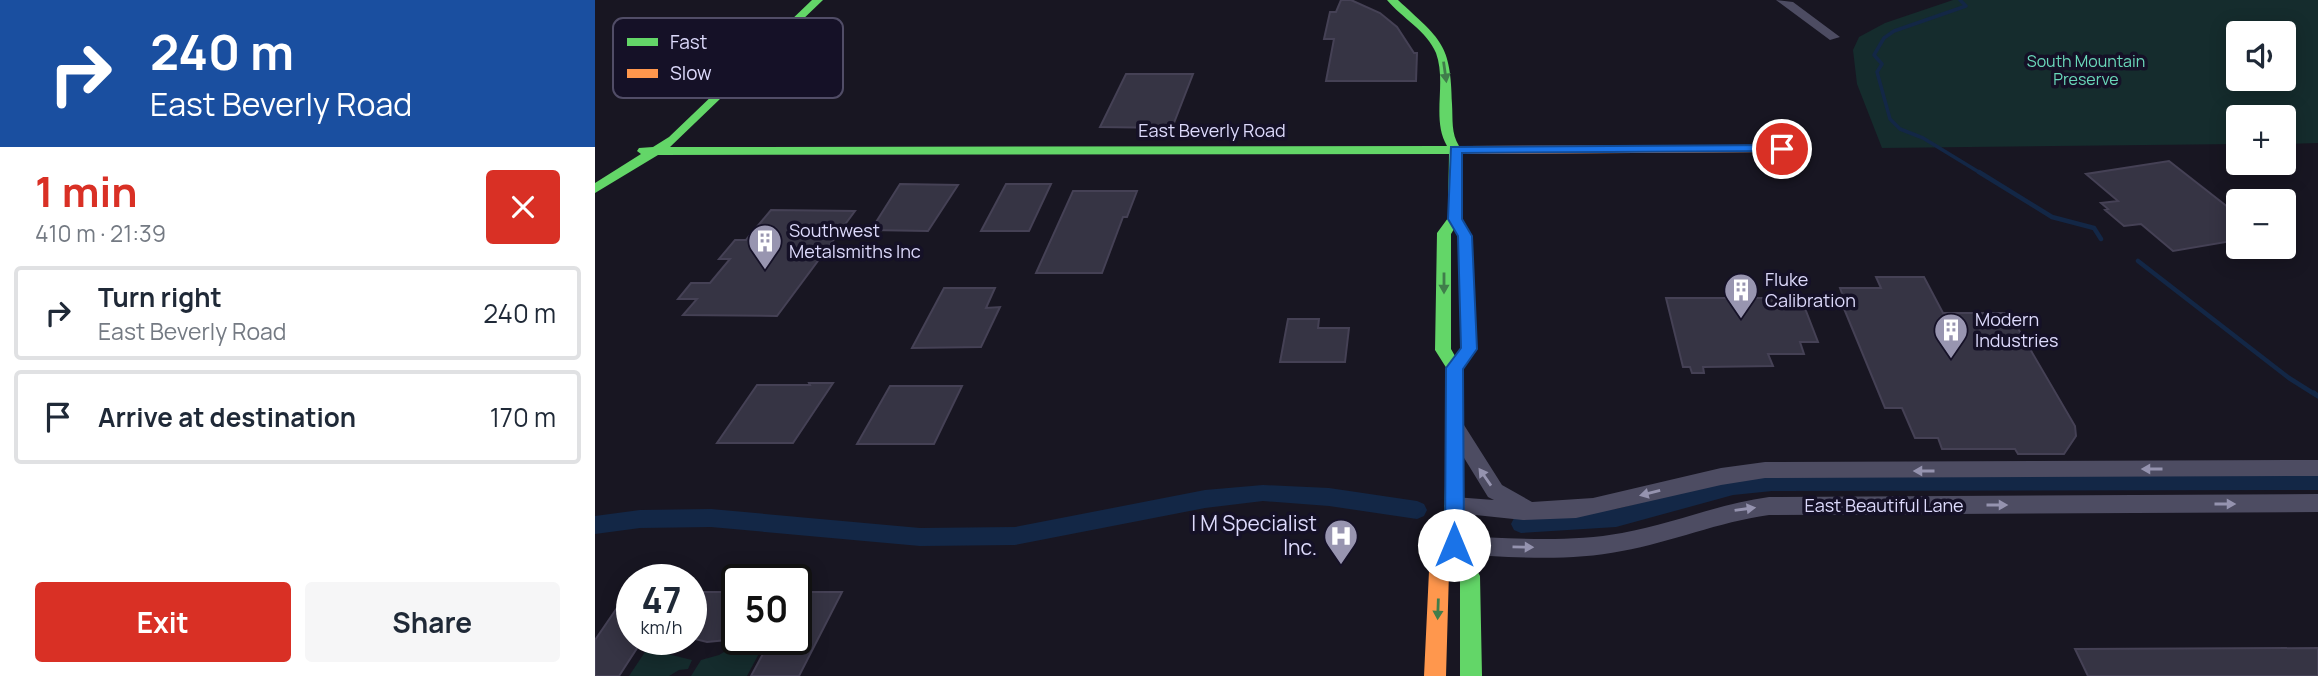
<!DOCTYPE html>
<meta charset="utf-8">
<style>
:root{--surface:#fff;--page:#f6f6f7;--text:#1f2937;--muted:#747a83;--line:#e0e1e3;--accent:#d93025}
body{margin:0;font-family:Manrope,sans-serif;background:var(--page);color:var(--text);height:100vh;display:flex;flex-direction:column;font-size:26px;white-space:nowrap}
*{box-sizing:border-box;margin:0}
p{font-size:23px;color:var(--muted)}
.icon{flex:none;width:38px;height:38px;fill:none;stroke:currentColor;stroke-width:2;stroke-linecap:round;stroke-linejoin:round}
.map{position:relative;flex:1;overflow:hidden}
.sheet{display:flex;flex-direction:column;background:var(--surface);width:595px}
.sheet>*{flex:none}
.top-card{background:#1a4fa0;color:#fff;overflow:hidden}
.tools{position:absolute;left:1631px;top:21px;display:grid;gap:14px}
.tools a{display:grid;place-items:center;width:70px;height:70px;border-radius:7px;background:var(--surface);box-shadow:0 4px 18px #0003;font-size:35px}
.speed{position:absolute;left:21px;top:564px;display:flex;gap:14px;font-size:35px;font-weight:700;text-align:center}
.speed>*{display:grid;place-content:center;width:91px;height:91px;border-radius:50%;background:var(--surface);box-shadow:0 4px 18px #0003;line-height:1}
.speed small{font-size:18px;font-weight:400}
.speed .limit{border:4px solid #111;border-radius:10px;background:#fff;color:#111}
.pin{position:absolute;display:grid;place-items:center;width:60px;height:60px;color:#fff;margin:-30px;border:4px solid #fff;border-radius:50%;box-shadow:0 2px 7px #0007}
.me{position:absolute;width:77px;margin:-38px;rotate:0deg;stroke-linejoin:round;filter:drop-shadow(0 0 5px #0008)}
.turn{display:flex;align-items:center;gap:24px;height:147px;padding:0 35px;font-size:32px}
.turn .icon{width:91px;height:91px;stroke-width:2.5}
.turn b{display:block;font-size:49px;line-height:60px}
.round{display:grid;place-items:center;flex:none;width:74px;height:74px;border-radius:7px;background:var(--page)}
.headline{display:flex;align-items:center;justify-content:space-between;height:119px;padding:0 35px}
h1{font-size:42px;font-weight:700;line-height:52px;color:var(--accent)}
.button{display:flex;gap:14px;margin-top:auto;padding:14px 35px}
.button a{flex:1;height:80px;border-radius:7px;background:var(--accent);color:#fff;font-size:28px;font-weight:700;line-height:80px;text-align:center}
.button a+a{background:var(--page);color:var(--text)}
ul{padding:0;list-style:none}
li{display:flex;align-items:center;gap:21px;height:94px;margin:0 14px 10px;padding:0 21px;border:4px solid var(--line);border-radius:7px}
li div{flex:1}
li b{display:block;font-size:26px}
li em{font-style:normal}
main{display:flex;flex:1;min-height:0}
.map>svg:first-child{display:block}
.green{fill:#152c2d;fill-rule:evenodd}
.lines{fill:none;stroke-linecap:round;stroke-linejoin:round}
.stream-far2{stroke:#132746;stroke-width:3.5}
.stream-far1{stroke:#132746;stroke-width:4.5}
.stream{stroke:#132746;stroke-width:5}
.canal{fill:#132746;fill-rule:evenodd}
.building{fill:#363444;stroke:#454155;stroke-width:2}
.street{fill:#4d4c62;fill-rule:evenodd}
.fast{fill:#63d668;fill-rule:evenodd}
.slow{fill:#ff974d;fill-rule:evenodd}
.oneway{fill:#407d4b}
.oneway2{fill:#9593af}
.route{fill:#1a73e8;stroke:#114b97;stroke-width:2}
.labels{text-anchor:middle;stroke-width:7;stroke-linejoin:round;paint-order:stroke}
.far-park-label{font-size:16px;fill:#6ad8ba;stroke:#151127}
.street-label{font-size:18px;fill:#dddafc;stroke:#151127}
.poi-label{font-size:18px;fill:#dddafc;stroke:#151127;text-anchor:start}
.near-poi-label{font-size:21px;fill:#dddafc;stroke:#151127;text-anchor:end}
.key{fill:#151127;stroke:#514d67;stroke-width:2}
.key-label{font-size:19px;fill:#dddafc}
</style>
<main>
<section class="sheet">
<div class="top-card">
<div class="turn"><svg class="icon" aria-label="right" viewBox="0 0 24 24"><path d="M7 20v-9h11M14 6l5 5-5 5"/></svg><div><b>240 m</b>East Beverly Road</div></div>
</div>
<div class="headline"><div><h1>1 min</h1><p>410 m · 21:39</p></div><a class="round" style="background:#d93025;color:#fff"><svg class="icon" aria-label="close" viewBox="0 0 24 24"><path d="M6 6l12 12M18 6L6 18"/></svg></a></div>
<ul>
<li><svg class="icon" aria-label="right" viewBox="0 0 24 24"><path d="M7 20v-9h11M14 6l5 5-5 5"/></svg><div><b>Turn right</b><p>East Beverly Road</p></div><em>240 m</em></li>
<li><svg class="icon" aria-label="arrive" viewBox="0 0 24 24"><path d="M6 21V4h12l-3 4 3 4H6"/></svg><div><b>Arrive at destination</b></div><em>170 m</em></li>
</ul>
<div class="button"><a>Exit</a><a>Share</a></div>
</section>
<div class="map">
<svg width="1723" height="676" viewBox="0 0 1723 676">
<rect width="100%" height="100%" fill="#181622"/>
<path class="green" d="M 1358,0 L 1723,0 L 1723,143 L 1689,144 L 1689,117 L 1643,117 L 1643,144 L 1287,148 L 1262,84 L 1258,50 L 1264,37 L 1290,23 ZM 1689,33 L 1689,79 L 1643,79 L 1643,33 Z
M 146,642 L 170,642 L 152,676 L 96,676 L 106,660 L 124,655 Z
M 52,649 L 97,660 L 93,669 L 84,670 L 74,676 L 34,676 Z"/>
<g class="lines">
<path class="stream-far2" d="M 1365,0 L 1371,6 L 1299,31 L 1289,38 L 1279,55 L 1287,64 L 1282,72 L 1295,119 L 1305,129 L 1328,138 L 1387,174"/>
<path class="stream-far1" d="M 1384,172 L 1457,217 L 1499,228 L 1506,239
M 1543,261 L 1694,378 L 1721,395"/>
<path class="stream" d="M 1719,393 L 1723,396"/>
<path class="canal" d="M 1723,474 L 1723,490 L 1177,491 L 1138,495 L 1021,527 L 926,533 L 919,530 L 916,524 L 919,518 L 926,515 L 1021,509 L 1138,479 L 1177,475 Z
M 668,485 L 734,488 L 822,501 L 829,504 L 832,510 L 829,516 L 822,519 L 734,506 L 668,501 L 610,508 L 420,545 L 325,546 L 116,527 L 45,528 L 0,534 L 0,516 L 45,510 L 116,509 L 325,528 L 420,527 L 610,490 Z"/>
</g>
<path class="building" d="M 746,0 L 756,0 L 785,13 L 802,27 L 819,53 L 822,53 L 821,81 L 731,81 L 739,39 L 729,39 L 735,12 L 741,12 Z
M 531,74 L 598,74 L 577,128 L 505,127 Z
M 1574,161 L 1643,215 L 1643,240 L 1578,251 L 1546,224 L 1529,226 L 1510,210 L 1513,209 L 1506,203 L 1523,201 L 1491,174 Z
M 305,184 L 363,185 L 333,231 L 276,230 Z
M 411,184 L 456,184 L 434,231 L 386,231 Z
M 478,191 L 542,191 L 532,217 L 528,217 L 507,273 L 441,273 Z
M 176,210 L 260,211 L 182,316 L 88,315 L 102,299 L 83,299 L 96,283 L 115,283 L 135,259 L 124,259 L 140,240 L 151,240 Z
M 1281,277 L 1329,277 L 1348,313 L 1414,313 L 1480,426 L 1481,436 L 1469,454 L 1423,454 L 1420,449 L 1347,449 L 1343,438 L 1320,438 L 1307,408 L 1290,408 L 1245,299 L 1249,299 L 1245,288 L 1286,288 Z
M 349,288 L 400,288 L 391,308 L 405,307 L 386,347 L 317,348 Z
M 1071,298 L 1206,298 L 1223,342 L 1205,342 L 1209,354 L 1173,354 L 1178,366 L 1108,367 L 1109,373 L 1097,373 L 1095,367 L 1088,367 Z
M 693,319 L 724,319 L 723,328 L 754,328 L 750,362 L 685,362 Z
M 214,383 L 238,383 L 198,443 L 122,443 L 162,385 L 215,385 Z
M 295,386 L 367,386 L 339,444 L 262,444 Z
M 37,586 L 37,639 L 48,639 L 24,676 L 0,676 L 0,640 Z
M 96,592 L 142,592 L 142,639 L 112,642 L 96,638 Z
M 201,592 L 247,592 L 204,676 L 156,676 L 176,639 L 201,639 Z
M 1723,648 L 1723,676 L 1493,676 L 1480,649 Z"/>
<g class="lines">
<path class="street" d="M 1181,0 L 1198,2 L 1245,37 L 1235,40 Z
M 862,422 L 869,425 L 907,485 L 937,502 L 998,498 L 1126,468 L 1170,462 L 1723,460 L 1723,476 L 1170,478 L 1126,485 L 981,518 L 928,520 L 852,512 L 849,506 L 852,500 L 859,497 L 899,500 L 893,497 L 852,430 L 855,425 Z
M 1723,494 L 1723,512 L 1174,515 C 1123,522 1077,542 1027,551 C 972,562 915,557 859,554 L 851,552 L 848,545 L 851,538 L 859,536 C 915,538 972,543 1027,533 C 1077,524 1123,504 1174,497 Z"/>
<path class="fast" d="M 217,0 L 228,0 L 75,147 L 852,146 C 836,119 852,83 841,53 C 832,31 807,18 792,0 L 803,0 C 846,40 856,43 857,104 C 858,120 856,133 864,146 L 876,147 L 878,150 L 876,153 L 866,154 L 867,219 L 877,236 L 882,349 L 868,369 L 869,544 L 885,576 L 887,676 L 865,676 L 865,577 L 849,545 L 852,369 L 840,350 L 842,233 L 853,218 L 854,154 L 63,155 L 0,193 L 0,183 L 46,154 L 42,151 L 44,148 L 58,147 L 74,137 ZM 859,229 L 863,236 L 866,348 L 860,356 L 856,349 L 856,234 Z"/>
<path class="slow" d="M 1187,145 L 1193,149 L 1191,152 L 872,154 L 866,150 L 872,146 Z
M 859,537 L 866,539 L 869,545 L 854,572 L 851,676 L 829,676 L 834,571 L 852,539 Z"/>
</g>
<defs><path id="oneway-solid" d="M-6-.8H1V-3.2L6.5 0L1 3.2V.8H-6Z" transform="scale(1.75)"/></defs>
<g class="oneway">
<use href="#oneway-solid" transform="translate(850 72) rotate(82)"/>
<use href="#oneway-solid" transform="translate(849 283) rotate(90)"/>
<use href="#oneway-solid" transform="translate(843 609) rotate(92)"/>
</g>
<g class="oneway2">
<use href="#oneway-solid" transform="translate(1557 469) rotate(180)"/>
<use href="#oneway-solid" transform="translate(1329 471) rotate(180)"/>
<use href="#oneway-solid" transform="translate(890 477) rotate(-125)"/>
<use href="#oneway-solid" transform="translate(1055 493) rotate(166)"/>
<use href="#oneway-solid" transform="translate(1630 504)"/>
<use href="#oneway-solid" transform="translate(1402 505)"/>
<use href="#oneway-solid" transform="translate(1150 509) rotate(-8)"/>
<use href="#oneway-solid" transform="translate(928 547) rotate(1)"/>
</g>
<path class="route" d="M 1187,145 L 1192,146 L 1192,151 L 867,153 L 867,219 L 877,236 L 882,349 L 868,369 L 869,545 L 866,551 L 859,554 L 853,551 L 850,545 L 851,368 L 866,348 L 863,236 L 853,219 L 856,147 Z"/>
<defs>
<g id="building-pin" transform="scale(1.75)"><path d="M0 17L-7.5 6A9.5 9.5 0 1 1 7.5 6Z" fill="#9895b0" stroke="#151127"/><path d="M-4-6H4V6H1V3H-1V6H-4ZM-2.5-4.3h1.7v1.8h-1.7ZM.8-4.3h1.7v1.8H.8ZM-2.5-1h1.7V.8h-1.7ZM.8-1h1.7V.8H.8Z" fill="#fff"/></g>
<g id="hospital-pin" transform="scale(1.75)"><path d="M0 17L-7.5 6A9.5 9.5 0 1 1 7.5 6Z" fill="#9895b0" stroke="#151127"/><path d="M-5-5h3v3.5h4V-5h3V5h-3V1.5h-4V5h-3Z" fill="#fff"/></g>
</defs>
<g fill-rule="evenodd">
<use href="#building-pin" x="170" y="241"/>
<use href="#building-pin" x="1146" y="290"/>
<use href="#building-pin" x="1356" y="330"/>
<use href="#hospital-pin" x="746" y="536"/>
</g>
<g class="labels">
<g class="far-park-label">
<text x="1491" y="67">South Mountain<tspan x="1491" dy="18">Preserve</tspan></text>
</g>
<g class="street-label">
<text x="617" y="137">East Beverly Road</text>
<text x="1289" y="512">East Beautiful Lane</text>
</g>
<g class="poi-label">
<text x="194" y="237">Southwest<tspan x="194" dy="21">Metalsmiths Inc</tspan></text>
<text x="1170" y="286">Fluke<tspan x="1170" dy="21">Calibration</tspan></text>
<text x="1380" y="326">Modern<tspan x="1380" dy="21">Industries</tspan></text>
</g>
<g class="near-poi-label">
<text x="722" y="531">I M Specialist<tspan x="722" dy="24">Inc.</tspan></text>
</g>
</g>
<rect x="18" y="18" width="230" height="80" rx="10" class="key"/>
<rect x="32" y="38" width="31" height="8" fill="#63d668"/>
<rect x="32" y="69" width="31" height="9" fill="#ff974d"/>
<g class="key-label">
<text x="75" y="49">Fast</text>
<text x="75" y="80">Slow</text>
</g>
</svg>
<div class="tools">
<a><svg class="icon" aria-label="sound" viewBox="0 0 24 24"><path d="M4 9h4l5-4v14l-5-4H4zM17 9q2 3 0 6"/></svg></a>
<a>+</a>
<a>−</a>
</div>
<div class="speed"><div>47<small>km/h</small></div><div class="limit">50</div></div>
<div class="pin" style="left:1187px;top:149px;background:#d93025"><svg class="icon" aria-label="arrive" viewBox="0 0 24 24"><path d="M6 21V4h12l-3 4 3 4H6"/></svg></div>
<svg class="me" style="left:859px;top:545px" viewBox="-20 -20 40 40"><circle r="19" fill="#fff"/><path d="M0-13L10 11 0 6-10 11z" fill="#1a73e8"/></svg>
</div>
</main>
